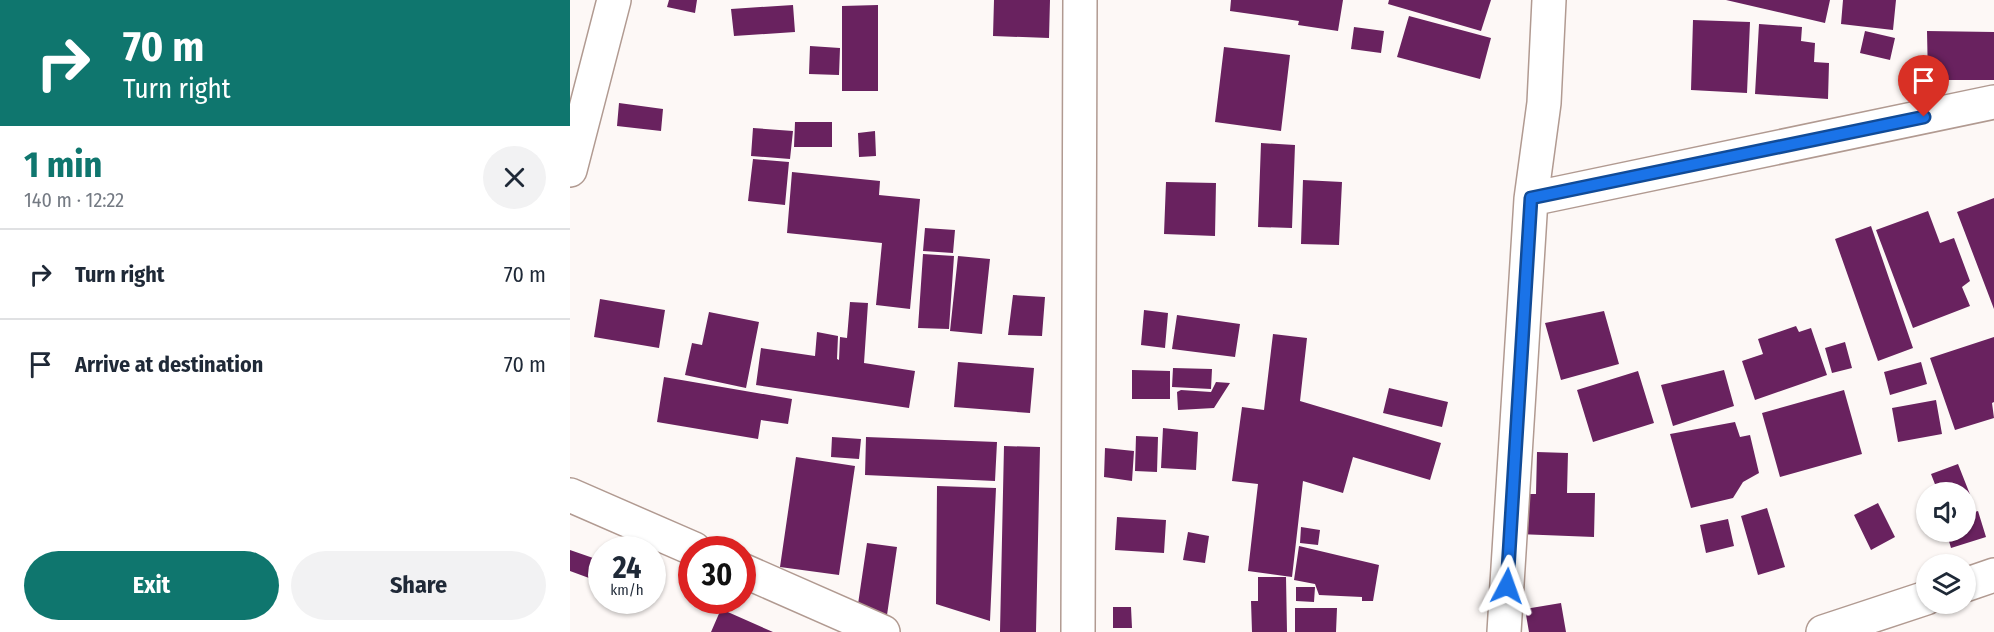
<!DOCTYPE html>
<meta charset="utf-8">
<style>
:root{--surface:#fff;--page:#f2f2f3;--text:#1f2937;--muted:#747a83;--line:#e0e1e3;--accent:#0f766e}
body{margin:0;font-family:"Fira Sans Condensed",sans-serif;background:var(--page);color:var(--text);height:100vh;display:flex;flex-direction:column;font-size:22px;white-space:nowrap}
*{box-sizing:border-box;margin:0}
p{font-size:20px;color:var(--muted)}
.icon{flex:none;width:33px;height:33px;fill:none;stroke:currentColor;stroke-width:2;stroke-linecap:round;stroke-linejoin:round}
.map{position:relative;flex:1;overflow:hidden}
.side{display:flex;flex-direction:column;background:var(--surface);width:570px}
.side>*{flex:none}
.hud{background:#0f766e;color:#fff;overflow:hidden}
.tools{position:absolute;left:1346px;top:482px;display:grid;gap:12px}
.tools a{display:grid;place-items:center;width:60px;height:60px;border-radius:50%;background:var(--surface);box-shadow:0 2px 4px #0004;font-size:30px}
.speed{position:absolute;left:18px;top:536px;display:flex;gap:12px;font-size:30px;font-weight:700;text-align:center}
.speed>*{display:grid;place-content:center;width:78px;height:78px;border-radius:50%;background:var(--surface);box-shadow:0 2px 4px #0004;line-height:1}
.speed small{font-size:15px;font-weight:400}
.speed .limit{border:9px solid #d22;background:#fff;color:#111}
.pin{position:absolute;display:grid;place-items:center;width:51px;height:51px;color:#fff;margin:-62px -26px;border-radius:50% 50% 50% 0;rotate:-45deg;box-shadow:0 0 6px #0007}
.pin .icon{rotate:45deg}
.me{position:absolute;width:66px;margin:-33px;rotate:4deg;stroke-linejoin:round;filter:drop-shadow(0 0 4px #0008)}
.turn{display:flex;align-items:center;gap:21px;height:126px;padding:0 24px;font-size:27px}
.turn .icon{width:78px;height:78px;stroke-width:2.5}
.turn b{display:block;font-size:42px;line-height:51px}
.round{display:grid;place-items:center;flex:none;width:63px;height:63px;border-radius:32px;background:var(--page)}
.overview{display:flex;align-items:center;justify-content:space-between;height:102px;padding:0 24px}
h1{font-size:36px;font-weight:700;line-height:45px;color:var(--accent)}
.action{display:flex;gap:12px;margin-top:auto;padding:12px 24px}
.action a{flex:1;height:69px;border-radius:36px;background:var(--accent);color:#fff;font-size:24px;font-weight:700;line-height:69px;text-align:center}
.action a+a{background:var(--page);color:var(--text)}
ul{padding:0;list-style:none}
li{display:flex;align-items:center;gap:18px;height:90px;padding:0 24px;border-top:2px solid var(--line)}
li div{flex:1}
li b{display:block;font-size:22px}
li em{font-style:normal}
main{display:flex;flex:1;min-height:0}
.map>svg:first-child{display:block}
.building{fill:#69225f}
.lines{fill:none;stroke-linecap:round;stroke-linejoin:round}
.minor-casing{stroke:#b19a91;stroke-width:36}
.minor{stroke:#fff;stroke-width:33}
.route-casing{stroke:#114b97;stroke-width:15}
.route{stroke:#1a73e8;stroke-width:10}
</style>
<main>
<section class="side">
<div class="hud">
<div class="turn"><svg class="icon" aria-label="right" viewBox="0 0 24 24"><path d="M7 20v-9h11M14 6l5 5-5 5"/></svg><div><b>70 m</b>Turn right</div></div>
</div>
<div class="overview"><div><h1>1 min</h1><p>140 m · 12:22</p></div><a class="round"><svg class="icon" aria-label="close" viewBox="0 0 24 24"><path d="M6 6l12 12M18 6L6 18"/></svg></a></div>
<ul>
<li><svg class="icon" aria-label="right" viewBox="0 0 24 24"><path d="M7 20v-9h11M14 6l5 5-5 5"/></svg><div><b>Turn right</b></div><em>70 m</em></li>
<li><svg class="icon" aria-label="arrive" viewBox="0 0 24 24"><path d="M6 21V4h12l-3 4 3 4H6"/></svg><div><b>Arrive at destination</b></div><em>70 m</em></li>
</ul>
<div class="action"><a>Exit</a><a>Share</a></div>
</section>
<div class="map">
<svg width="1424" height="632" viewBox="0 0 1424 632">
<rect width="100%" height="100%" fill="#fdf8f6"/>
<path class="building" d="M 99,0 L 127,0 L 125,13 L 97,7 Z
M 424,0 L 480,0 L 479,38 L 423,36 Z
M 661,0 L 773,0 L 768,31 L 728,25 L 729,21 L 660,11 Z
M 819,0 L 921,0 L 911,31 L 818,4 Z
M 1156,0 L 1260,0 L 1255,23 Z
M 1273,0 L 1326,0 L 1323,30 L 1271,24 Z
M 223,5 L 225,32 L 164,36 L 161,9 Z
M 308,5 L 308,91 L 272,91 L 272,6 Z
M 839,16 L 921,38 L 910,79 L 827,57 Z
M 1123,20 L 1180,22 L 1177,93 L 1121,90 Z
M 1189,24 L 1232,27 L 1231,41 L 1245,43 L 1244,62 L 1259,63 L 1258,99 L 1185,94 Z
M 784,27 L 814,31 L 811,53 L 781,49 Z
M 1295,31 L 1325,38 L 1320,60 L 1290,53 Z
M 1357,31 L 1424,32 L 1424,80 L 1358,80 Z
M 240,46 L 270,48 L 269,75 L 239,74 Z
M 654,47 L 720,55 L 711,131 L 645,122 Z
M 49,103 L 93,109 L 91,131 L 47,126 Z
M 225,122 L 262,122 L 262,147 L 224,147 Z
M 183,128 L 223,131 L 220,159 L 181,156 Z
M 305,131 L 306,156 L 289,157 L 288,133 Z
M 691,143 L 725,145 L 722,228 L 688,227 Z
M 183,159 L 219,162 L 215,205 L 178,201 Z
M 222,172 L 310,181 L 309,195 L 350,199 L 340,309 L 306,305 L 312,243 L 217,233 Z
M 733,180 L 772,182 L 769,245 L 731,244 Z
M 596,182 L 646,183 L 645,236 L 594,234 Z
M 1424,198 L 1424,309 L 1387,212 Z
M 1358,211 L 1370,243 L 1384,238 L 1400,281 L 1392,287 L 1400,306 L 1343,328 L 1306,230 Z
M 1301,226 L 1343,348 L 1308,361 L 1265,239 Z
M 355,228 L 385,230 L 383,253 L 353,251 Z
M 353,254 L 384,256 L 379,329 L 348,328 Z
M 388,256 L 420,259 L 412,334 L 380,331 Z
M 443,295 L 475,297 L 472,336 L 438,335 Z
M 30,299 L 95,310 L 89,348 L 24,337 Z
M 280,302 L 298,303 L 294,363 L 345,371 L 339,408 L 186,385 L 191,348 L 245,356 L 247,332 L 268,336 L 267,359 L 269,360 L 270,337 L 277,338 Z
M 574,310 L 598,313 L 595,348 L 571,345 Z
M 1034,311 L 1049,364 L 991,380 L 975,323 Z
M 139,312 L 189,322 L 176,388 L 115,375 L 122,343 L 132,345 Z
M 607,315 L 670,324 L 665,357 L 602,349 Z
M 1226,326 L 1229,332 L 1241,328 L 1257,375 L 1185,400 L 1172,361 L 1193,354 L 1188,339 Z
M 703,334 L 737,338 L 730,401 L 871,443 L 860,480 L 783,457 L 773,493 L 733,481 L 722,577 L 678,571 L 688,484 L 662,481 L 672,407 L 694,410 Z
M 1424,337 L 1424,402 L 1422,403 L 1424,418 L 1385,430 L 1360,358 Z
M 1275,342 L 1282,368 L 1262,373 L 1255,348 Z
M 388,362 L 464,368 L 460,413 L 384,407 Z
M 1351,362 L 1357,384 L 1320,395 L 1314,372 Z
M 603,368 L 642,369 L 641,389 L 602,387 Z
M 562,370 L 600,371 L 600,399 L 562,399 Z
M 1154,370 L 1164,406 L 1103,426 L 1091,385 Z
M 1068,371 L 1084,423 L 1023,442 L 1007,390 Z
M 94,377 L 222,399 L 218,424 L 191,420 L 188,439 L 87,422 Z
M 646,382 L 660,383 L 644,408 L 608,410 L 607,392 L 611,390 L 641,392 Z
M 819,388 L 878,402 L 872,427 L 813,413 Z
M 1274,390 L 1292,454 L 1210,477 L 1192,413 Z
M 1366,400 L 1372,434 L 1328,442 L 1322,408 Z
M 1165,422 L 1170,437 L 1180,435 L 1189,473 L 1173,482 L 1163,498 L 1121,508 L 1100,434 Z
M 593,428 L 628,432 L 626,470 L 591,468 Z
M 566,436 L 588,437 L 587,472 L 565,471 Z
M 262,437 L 291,439 L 289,459 L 261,457 Z
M 296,437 L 427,442 L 425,481 L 295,475 Z
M 434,446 L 470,447 L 466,632 L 430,632 Z
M 535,448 L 564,451 L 562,481 L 534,477 Z
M 967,452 L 998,453 L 997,493 L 1025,493 L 1024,537 L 948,534 L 949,494 L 966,494 Z
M 226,457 L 285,466 L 269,575 L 210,567 Z
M 1388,464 L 1401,497 L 1395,500 L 1395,492 L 1368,492 L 1361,474 Z
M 367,486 L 426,488 L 420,621 L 366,604 Z
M 1308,503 L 1325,537 L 1301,550 L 1284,515 Z
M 1197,508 L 1215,567 L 1188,575 L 1171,516 Z
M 1408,511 L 1416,537 L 1381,548 L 1376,531 L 1395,531 L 1395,515 Z
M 547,517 L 596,520 L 594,553 L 545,550 Z
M 1158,519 L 1164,546 L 1136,553 L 1130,525 Z
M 731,527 L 750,530 L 748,545 L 730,543 Z
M 618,532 L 639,536 L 635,563 L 613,560 Z
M 297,543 L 327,547 L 317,615 L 287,611 Z
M 729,546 L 809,565 L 803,601 L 792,601 L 792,597 L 749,595 L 745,584 L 724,580 Z
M 0,550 L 26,559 L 19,578 L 0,571 Z
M 688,577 L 716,577 L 717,632 L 682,632 L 681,601 L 688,601 Z
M 726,587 L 745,587 L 744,602 L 726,601 Z
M 991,603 L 996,632 L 959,632 L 955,609 Z
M 543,607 L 561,607 L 562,628 L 543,628 Z
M 725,608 L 767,608 L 766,632 L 725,632 Z
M 151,609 L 203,632 L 141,632 Z"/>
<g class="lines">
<g class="minor-casing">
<path id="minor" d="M 0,170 L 44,0
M 961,199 L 1424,102
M 0,495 L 124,549
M 172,570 L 313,632
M 1395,585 L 1424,575
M 508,632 L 510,0
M 934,632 L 961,199 L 974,103 L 979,0
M 1253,632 L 1356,598"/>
</g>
<use href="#minor" class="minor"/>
</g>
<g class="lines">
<g class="route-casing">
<path id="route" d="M 937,586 L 961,198 L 1354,117"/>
</g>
<use href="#route" class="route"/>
</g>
</svg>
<div class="tools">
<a><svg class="icon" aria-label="sound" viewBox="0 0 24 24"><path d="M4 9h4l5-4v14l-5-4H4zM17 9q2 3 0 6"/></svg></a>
<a><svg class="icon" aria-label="layers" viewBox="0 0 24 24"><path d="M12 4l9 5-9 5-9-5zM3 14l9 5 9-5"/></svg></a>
</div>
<div class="speed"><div>24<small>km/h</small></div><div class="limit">30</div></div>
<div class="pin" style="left:1354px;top:117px;background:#d93025"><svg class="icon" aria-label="arrive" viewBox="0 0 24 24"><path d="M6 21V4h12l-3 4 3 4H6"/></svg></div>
<svg class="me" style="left:937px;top:586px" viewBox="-20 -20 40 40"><path d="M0-17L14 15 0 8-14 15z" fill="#1a73e8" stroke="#fff" stroke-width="4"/></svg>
</div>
</main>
